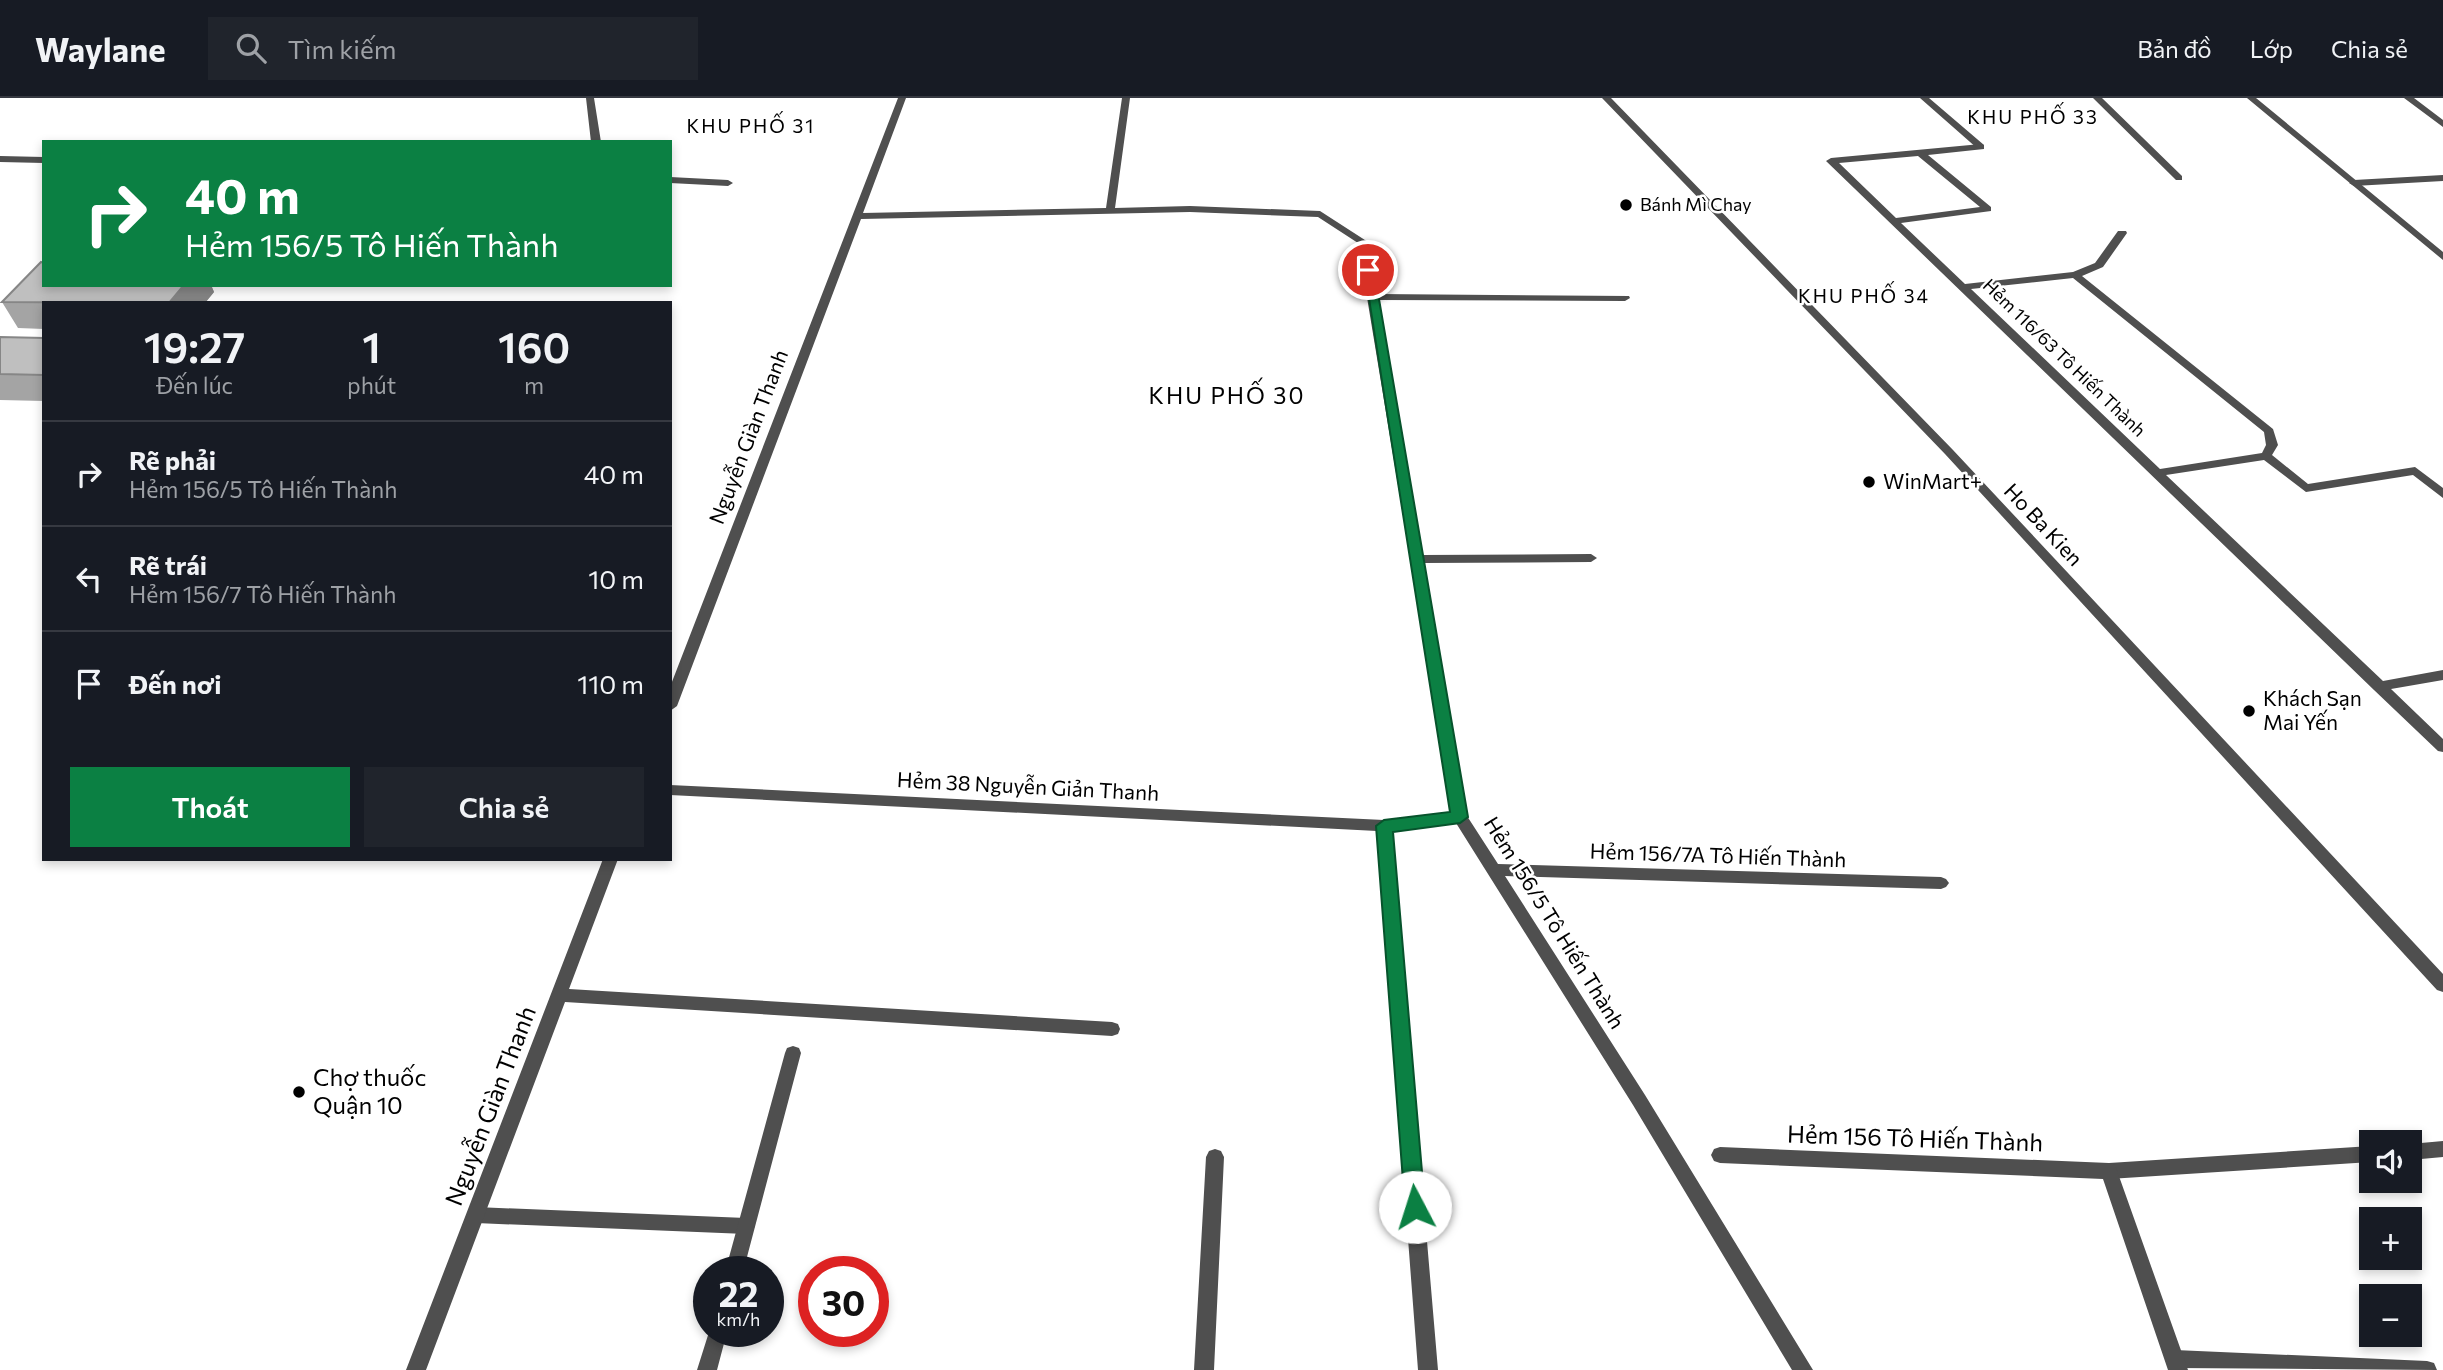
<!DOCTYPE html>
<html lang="vi">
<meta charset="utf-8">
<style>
:root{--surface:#171b24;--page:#20242c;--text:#f1f3f6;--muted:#9ea1a6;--line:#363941;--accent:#0b8043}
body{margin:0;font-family:Commissioner,sans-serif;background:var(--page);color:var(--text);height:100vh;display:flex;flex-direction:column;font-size:26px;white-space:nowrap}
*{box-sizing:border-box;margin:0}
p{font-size:23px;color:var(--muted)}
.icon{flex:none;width:38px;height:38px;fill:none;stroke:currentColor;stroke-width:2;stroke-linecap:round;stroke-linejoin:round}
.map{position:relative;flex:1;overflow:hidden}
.sheet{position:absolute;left:42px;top:203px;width:630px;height:560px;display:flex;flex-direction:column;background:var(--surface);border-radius:0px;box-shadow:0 4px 10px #0003}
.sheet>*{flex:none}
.hud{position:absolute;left:42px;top:42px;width:630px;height:147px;border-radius:0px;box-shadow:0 4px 10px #0003;background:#0b8043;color:#fff;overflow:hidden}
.buttons{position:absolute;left:2359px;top:1032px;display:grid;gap:14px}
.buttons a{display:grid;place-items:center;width:63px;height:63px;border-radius:0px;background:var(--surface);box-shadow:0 4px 10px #0003;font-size:35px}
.speed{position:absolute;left:693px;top:1158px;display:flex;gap:14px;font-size:35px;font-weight:700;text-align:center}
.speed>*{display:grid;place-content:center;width:91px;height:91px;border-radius:50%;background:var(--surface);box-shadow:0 4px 10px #0003;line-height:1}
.speed small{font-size:18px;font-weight:400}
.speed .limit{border:10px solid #d22;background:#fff;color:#111}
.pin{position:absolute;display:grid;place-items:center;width:60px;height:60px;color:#fff;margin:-30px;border:4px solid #fff;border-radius:50%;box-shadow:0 2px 7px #0007}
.me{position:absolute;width:77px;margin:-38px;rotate:355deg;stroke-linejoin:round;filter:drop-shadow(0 0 5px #0008)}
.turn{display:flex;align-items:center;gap:24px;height:147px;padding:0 28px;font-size:32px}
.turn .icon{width:91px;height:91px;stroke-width:2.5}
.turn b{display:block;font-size:49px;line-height:60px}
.eta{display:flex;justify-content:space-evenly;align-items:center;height:119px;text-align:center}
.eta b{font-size:42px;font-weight:600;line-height:49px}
.cta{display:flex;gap:14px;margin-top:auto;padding:14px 28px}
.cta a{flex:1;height:80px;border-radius:0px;background:var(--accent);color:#fff;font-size:28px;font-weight:600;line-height:80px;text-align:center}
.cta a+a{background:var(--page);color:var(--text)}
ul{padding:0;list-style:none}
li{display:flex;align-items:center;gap:21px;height:105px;padding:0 28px;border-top:2px solid var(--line)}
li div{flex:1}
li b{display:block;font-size:26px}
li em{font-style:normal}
header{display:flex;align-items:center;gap:42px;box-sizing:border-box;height:98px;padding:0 35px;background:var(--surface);border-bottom:2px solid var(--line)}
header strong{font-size:33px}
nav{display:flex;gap:38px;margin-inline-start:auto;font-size:24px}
.search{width:490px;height:63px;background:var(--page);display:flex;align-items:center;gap:18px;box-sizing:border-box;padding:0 24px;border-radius:0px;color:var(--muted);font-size:26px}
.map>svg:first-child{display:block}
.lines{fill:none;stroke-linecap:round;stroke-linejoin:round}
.service{fill:#4f4f4f;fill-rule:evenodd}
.minor{fill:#4f4f4f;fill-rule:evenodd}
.wall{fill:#a4a4a4}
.shaded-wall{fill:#868686}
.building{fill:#bfbfbf;stroke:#868686;stroke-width:2}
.route{fill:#0b8043;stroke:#07532c;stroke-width:2}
.poi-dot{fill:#000;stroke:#fff;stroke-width:2.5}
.labels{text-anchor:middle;stroke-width:5;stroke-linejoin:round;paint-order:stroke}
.far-poi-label{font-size:18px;fill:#000;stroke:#fff;text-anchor:start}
.far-street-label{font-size:18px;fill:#000;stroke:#fff}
.far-neighbourhood-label{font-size:19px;letter-spacing:2px;fill:#000;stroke:#fff}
.street-label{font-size:21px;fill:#000;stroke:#fff}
.poi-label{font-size:21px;fill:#000;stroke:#fff;text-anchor:start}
.neighbourhood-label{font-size:23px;letter-spacing:2px;fill:#000;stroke:#fff}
.near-poi-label{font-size:24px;fill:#000;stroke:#fff;text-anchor:start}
.near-street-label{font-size:24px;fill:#000;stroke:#fff}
</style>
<header>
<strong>Waylane</strong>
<div class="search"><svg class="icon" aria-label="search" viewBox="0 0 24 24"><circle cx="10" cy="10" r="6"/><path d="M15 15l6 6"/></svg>Tìm kiếm</div>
<nav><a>Bản đồ</a><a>Lớp</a><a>Chia sẻ</a></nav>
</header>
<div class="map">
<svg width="2443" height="1272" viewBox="0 0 2443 1272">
<rect width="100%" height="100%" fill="#fff"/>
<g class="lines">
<path class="service" d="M 2247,0 L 2256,0 L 2443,154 L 2443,162 Z
M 1981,46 L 1984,47 L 1984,51 L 1928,57 L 1991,109 L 1991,113 L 1901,125 L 1965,186 L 2073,174 L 2095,165 L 2118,133 L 2126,133 L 2127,135 L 2103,169 L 2082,178 L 2273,331 L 2278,347 L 2272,357 L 2308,386 L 2415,369 L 2443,390 L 2443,400 L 2413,377 L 2306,394 L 2264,362 L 2166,377 L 2383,583 L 2443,572 L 2443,582 L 2391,591 L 2443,641 L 2443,654 L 2438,653 L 2374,592 L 1826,63 L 1831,60 ZM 1918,58 L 1980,109 L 1896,120 L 1839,65 ZM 2073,180 L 2264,334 L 2266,347 L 2262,355 L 2160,371 L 1971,191 Z
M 2443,1043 L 2443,1059 L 2410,1062 L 2410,1046 Z
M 2371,1048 L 2371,1064 L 2109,1081 L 2103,1079 L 2100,1073 L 2103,1067 L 2109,1065 Z
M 476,1109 L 746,1120 L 752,1122 L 755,1128 L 752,1134 L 746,1136 L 476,1125 L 470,1123 L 467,1117 L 470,1111 Z
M 2175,1252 L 2427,1263 L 2434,1265 L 2437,1272 L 2175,1270 L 2168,1268 L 2165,1261 L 2168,1254 Z"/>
<path class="minor" d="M 586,0 L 594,0 L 601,44 L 591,44 Z
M 898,0 L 906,0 L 863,115 L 1106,110 L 1122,0 L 1130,0 L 1115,110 L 1190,108 L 1320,113 L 1368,144 L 1377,196 L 1629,198 L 1630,200 L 1625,203 L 1378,202 L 1422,457 L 1591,456 L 1597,460 L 1591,464 L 1423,465 L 1467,718 L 1498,766 L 1941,779 L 1946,781 L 1949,785 L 1946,789 L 1941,791 L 1505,778 L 1645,997 L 1813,1272 L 1792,1272 L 1633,1007 L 1456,725 L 1392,733 L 1438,1272 L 1418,1272 L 1377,733 L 670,697 L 670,687 L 1384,722 L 1452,714 L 1358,145 L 1318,119 L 1190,114 L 861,121 L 677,608 L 670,613 L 670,589 Z
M 1602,0 L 1611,0 L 1953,352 L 2443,876 L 2443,894 L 2437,892 L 1945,356 Z
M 1920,0 L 1929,0 L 1984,47 L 1984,51 L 1978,51 Z
M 2093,0 L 2102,0 L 2182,78 L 2182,82 L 2176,82 Z
M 2404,0 L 2414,0 L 2443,22 L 2443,29 Z
M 0,58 L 44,59 L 44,65 L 0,64 Z
M 2443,77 L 2443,83 L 2354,88 L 2349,85 L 2354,82 Z
M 670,79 L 728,82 L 733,85 L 728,88 L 670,85 Z
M 603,761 L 618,761 L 569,891 L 1112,924 L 1118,926 L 1120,931 L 1118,936 L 1112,938 L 565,904 L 426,1272 L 406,1272 Z
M 793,948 L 799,950 L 801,955 L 743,1174 L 725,1174 L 785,955 L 787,950 Z
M 1720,1049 L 2109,1065 L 2115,1067 L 2188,1272 L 2168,1272 L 2103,1081 L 1720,1065 L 1714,1063 L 1711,1057 L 1714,1051 Z
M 1215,1051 L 1221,1053 L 1224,1059 L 1214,1272 L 1194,1272 L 1206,1059 L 1209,1053 Z
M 709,1234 L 727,1234 L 717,1272 L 697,1272 Z"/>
</g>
<path class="wall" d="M 44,187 L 211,187 L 214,194 L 205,205 L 44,205 L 44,231 L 18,230 L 2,204 Z
M 0,239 L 44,240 L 44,303 L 0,302 Z"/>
<path class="shaded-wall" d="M 184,187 L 211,187 L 214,194 L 205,205 L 169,205 Z"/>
<path class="building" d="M 41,164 L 44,165 L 44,187 L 184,187 L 169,205 L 2,204 Z
M 0,239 L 44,240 L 44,277 L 0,276 Z"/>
<path class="route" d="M 1364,169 L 1374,172 L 1468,719 L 1460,725 L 1393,734 L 1425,1109 L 1422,1116 L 1415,1118 L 1408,1116 L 1405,1109 L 1376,728 L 1384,722 L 1450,714 Z"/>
<g class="poi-dot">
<circle cx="1626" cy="107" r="7"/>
<circle cx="1869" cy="384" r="7"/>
<circle cx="2249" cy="613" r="7"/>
<circle cx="299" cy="994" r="7"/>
</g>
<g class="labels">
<g class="far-poi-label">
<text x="1640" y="113">Bánh Mì Chay</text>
</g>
<g class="far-street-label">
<text transform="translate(2064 260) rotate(44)" y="6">Hẻm 116/63 Tô Hiến Thành</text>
</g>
<g class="far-neighbourhood-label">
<text x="2033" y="26">KHU PHỐ 33</text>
<text x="751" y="35">KHU PHỐ 31</text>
<text x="1864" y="205">KHU PHỐ 34</text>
</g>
<g class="street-label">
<text transform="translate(749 339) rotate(-69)" y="7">Nguyễn Giàn Thanh</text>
<text transform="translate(2043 427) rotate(47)" y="7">Ho Ba Kien</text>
<text transform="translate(1028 689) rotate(3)" y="7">Hẻm 38 Nguyễn Giản Thanh</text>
<text transform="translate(1718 758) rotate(2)" y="7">Hẻm 156/7A Tô Hiến Thành</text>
<text transform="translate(1554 825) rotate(58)" y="7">Hẻm 156/5 Tô Hiến Thành</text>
</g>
<g class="poi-label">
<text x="1883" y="391">WinMart+</text>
<text x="2263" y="608">Khách Sạn<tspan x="2263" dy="24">Mai Yến</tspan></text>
</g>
<g class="neighbourhood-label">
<text x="1227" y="306">KHU PHỐ 30</text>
</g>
<g class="near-poi-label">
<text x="313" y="988">Chợ thuốc<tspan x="313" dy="28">Quận 10</tspan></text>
</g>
<g class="near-street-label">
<text transform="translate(491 1008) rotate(-69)" y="8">Nguyễn Giàn Thanh</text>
<text transform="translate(1915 1041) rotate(2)" y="8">Hẻm 156 Tô Hiến Thành</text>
</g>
</g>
</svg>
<div class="buttons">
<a><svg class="icon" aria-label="sound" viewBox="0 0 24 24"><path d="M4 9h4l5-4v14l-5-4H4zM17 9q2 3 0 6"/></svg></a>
<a>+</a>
<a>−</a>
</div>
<div class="speed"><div>22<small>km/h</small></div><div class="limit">30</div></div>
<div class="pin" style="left:1368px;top:172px;background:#d93025"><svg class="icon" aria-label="arrive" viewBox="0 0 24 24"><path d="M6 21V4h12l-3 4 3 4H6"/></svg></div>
<svg class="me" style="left:1415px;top:1109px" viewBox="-20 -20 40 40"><circle r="19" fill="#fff"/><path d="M0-13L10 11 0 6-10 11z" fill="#0b8043"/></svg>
<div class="hud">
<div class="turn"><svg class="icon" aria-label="right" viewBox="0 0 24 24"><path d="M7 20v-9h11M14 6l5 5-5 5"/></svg><div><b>40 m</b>Hẻm 156/5 Tô Hiến Thành</div></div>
</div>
<section class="sheet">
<div class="eta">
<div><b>19:27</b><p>Đến lúc</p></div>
<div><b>1</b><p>phút</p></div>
<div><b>160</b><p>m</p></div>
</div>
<ul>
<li><svg class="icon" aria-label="right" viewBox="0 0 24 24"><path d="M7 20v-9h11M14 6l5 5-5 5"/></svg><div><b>Rẽ phải</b><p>Hẻm 156/5 Tô Hiến Thành</p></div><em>40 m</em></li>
<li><svg class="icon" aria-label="left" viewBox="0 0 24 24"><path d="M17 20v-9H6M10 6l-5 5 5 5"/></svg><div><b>Rẽ trái</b><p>Hẻm 156/7 Tô Hiến Thành</p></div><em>10 m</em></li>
<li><svg class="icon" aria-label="arrive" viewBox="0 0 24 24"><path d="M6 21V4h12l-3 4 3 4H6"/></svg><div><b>Đến nơi</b></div><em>110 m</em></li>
</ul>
<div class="cta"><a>Thoát</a><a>Chia sẻ</a></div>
</section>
</div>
